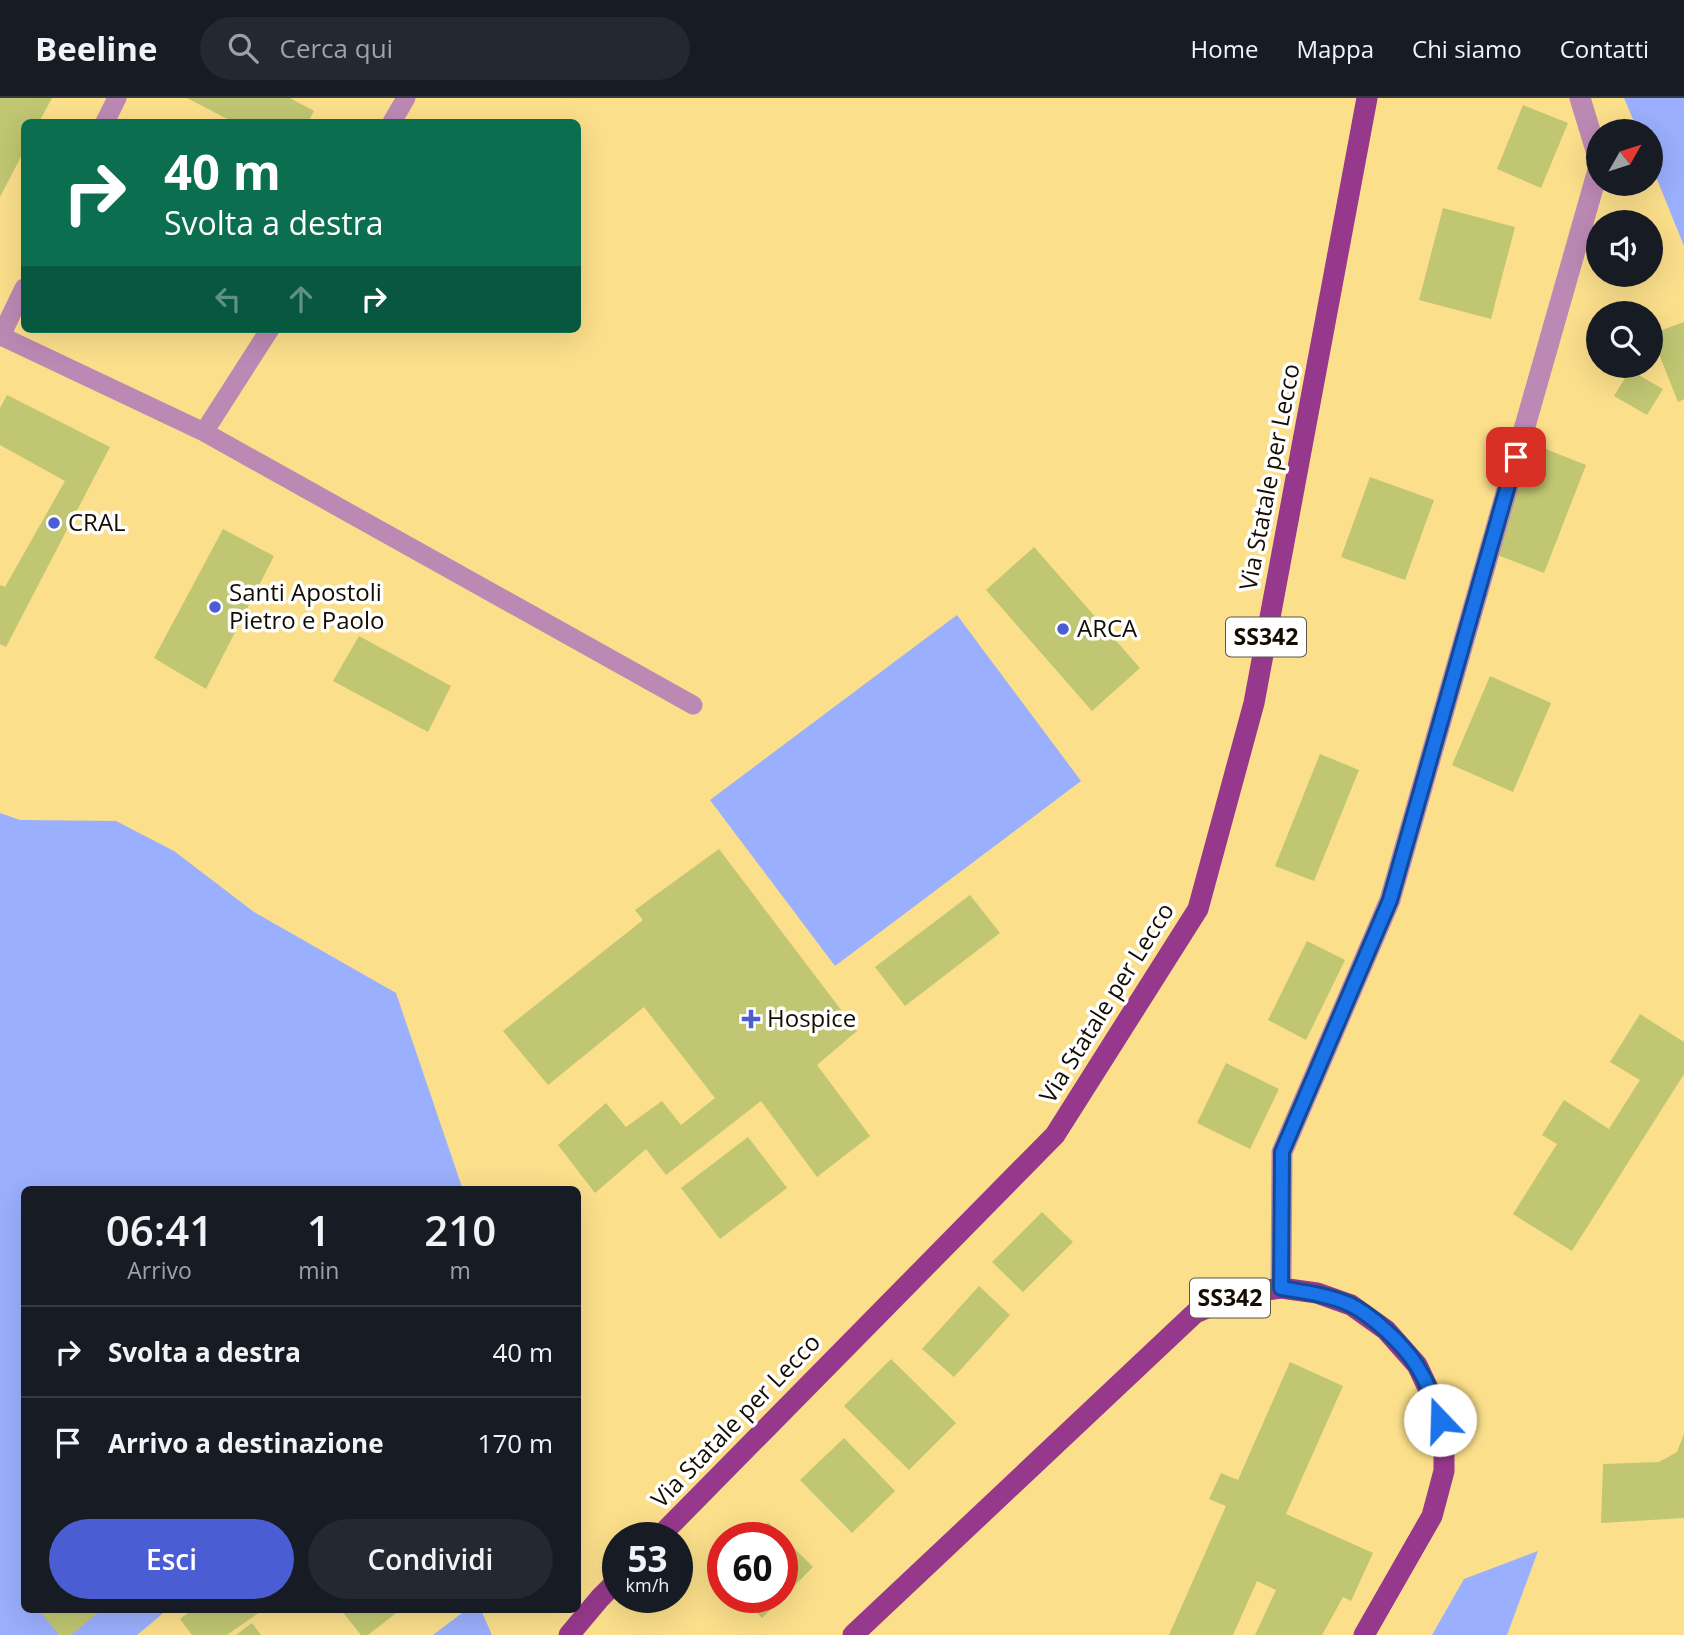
<!DOCTYPE html>
<html lang="it">
<style>
:root{--surface:#171b24;--page:#242831;--text:#f1f3f6;--muted:#9ea1a6;--line:#363941;--accent:#4b5dd2}
body{margin:0;font-family:"Open Sans",sans-serif;background:var(--page);color:var(--text);height:100vh;display:flex;flex-direction:column;font-size:26px;white-space:nowrap}
*{box-sizing:border-box;margin:0}
p{font-size:23px;color:var(--muted)}
.icon{flex:none;width:38px;height:38px;fill:none;stroke:currentColor;stroke-width:2;stroke-linecap:round;stroke-linejoin:round}
.map{position:relative;flex:1;overflow:hidden}
.sheet{position:absolute;left:21px;top:1088px;width:560px;height:427px;display:flex;flex-direction:column;background:var(--surface);border-radius:10px;box-shadow:0 7px 28px #0002}
.sheet>*{flex:none}
.top-card{position:absolute;left:21px;top:21px;width:560px;height:214px;border-radius:10px;box-shadow:0 7px 28px #0002;background:#0b6e4f;color:#fff;overflow:hidden}
.needle{width:46px;rotate:51deg}
.tools{position:absolute;left:1586px;top:21px;display:grid;gap:14px}
.tools a{display:grid;place-items:center;width:77px;height:77px;border-radius:50%;background:var(--surface);box-shadow:0 7px 28px #0002;font-size:35px}
.speed{position:absolute;left:602px;top:1424px;display:flex;gap:14px;font-size:35px;font-weight:700;text-align:center}
.speed>*{display:grid;place-content:center;width:91px;height:91px;border-radius:50%;background:var(--surface);box-shadow:0 7px 28px #0002;line-height:1}
.speed small{font-size:18px;font-weight:400}
.speed .limit{border:10px solid #d22;background:#fff;color:#111}
.pin{position:absolute;display:grid;place-items:center;width:60px;height:60px;color:#fff;margin:-30px;border-radius:14px;box-shadow:0 4px 10px #0006}
.me{position:absolute;width:77px;margin:-38px;rotate:339deg;stroke-linejoin:round;filter:drop-shadow(0 0 5px #0008)}
.turn{display:flex;align-items:center;gap:24px;height:147px;padding:0 28px;font-size:32px}
.turn .icon{width:91px;height:91px;stroke-width:2.5}
.turn b{display:block;font-size:49px;line-height:60px}
.lanes{display:flex;align-items:center;height:66px;padding:0 28px;background:#0003;justify-content:center;gap:35px;direction:ltr}
.lanes .off{opacity:.35}
.eta{display:flex;justify-content:space-evenly;align-items:center;height:119px;text-align:center}
.eta b{font-size:42px;font-weight:600;line-height:49px}
.cta{display:flex;gap:14px;margin-top:auto;padding:14px 28px}
.cta a{flex:1;height:80px;border-radius:42px;background:var(--accent);color:#fff;font-size:28px;font-weight:600;line-height:80px;text-align:center}
.cta a+a{background:var(--page);color:var(--text)}
ul{padding:0;list-style:none}
li{display:flex;align-items:center;gap:21px;height:91px;padding:0 28px;border-top:2px solid var(--line)}
li div{flex:1}
li b{display:block;font-size:26px}
li em{font-style:normal}
header{display:flex;align-items:center;gap:42px;box-sizing:border-box;height:98px;padding:0 35px;background:var(--surface);border-bottom:2px solid var(--line)}
header strong{font-size:33px}
nav{display:flex;gap:38px;margin-inline-start:auto;font-size:24px}
.search{width:490px;height:63px;background:var(--page);display:flex;align-items:center;gap:18px;box-sizing:border-box;padding:0 24px;border-radius:38px;color:var(--muted);font-size:26px}
.map>svg:first-child{display:block}
.green{fill:#9aaffd}
.building{fill:#c0c672}
.lines{fill:none;stroke-linecap:round;stroke-linejoin:round}
.lane{stroke:#bc89b4;stroke-width:19}
.street{stroke:#bc89b4;stroke-width:21}
.primary{stroke:#96388c;stroke-width:21}
.route-casing{stroke:#114b97;stroke-width:18}
.route{stroke:#1a73e8;stroke-width:12}
.poi-dot{fill:#4b5dd2;stroke:#fff;stroke-width:2.5}
.labels{text-anchor:middle;stroke-width:7;stroke-linejoin:round;paint-order:stroke}
.shield{fill:#fff;stroke:#5b564c;stroke-width:2}
.shield-label{font-size:23px;font-weight:bold;fill:#150d00}
.street-label{font-size:24px;fill:#150d00;stroke:#fff}
.poi-label{font-size:24px;fill:#150d00;stroke:#fff;text-anchor:start}
</style>
<header>
<strong>Beeline</strong>
<div class="search"><svg class="icon" aria-label="search" viewBox="0 0 24 24"><circle cx="10" cy="10" r="6"/><path d="M15 15l6 6"/></svg>Cerca qui</div>
<nav><a>Home</a><a>Mappa</a><a>Chi siamo</a><a>Contatti</a></nav>
</header>
<div class="map">
<svg width="1684" height="1537" viewBox="0 0 1684 1537">
<rect width="100%" height="100%" fill="#fbdf8b"/>
<path class="green" d="M 1624,0 L 1684,0 L 1684,148 L 1650,64 L 1650,33 L 1638,33 Z
M 957,517 L 1081,683 L 835,868 L 710,702 Z
M 0,715 L 20,722 L 116,723 L 174,753 L 254,814 L 396,895 L 463,1092 L 24,1092 L 24,1512 L 167,1512 L 137,1537 L 0,1537 Z
M 1538,1453 L 1507,1537 L 1432,1537 L 1464,1481 Z
M 466,1512 L 481,1512 L 492,1537 L 433,1537 Z"/>
<path class="building" d="M 0,0 L 52,0 L 39,24 L 24,24 L 24,53 L 0,99 Z
M 187,0 L 290,0 L 314,13 L 308,24 L 233,24 Z
M 1523,7 L 1568,25 L 1541,90 L 1497,71 Z
M 1443,110 L 1515,129 L 1491,221 L 1419,202 Z
M 1684,224 L 1684,301 L 1678,304 L 1651,236 Z
M 1630,272 L 1663,291 L 1647,317 L 1614,298 Z
M 7,297 L 110,349 L 6,549 L 0,546 L 0,487 L 5,489 L 65,383 L 0,347 L 0,310 Z
M 1533,346 L 1586,367 L 1544,475 L 1490,454 Z
M 1370,379 L 1434,402 L 1405,482 L 1341,459 Z
M 223,431 L 274,458 L 206,591 L 154,560 Z
M 1034,449 L 1140,570 L 1092,613 L 986,492 Z
M 359,538 L 451,588 L 428,634 L 333,583 Z
M 1490,578 L 1551,605 L 1513,694 L 1452,667 Z
M 1320,656 L 1359,672 L 1314,783 L 1275,768 Z
M 719,751 L 857,933 L 817,967 L 870,1038 L 817,1079 L 761,1003 L 666,1077 L 646,1051 L 595,1095 L 558,1047 L 606,1005 L 626,1029 L 662,1003 L 681,1027 L 715,1000 L 644,909 L 548,987 L 503,933 L 643,822 L 635,812 Z
M 970,797 L 1000,835 L 905,908 L 875,869 Z
M 1307,843 L 1345,862 L 1306,942 L 1268,922 Z
M 1640,916 L 1684,944 L 1684,976 L 1572,1153 L 1513,1116 L 1557,1046 L 1542,1037 L 1564,1002 L 1609,1031 L 1640,982 L 1610,964 Z
M 1226,965 L 1279,991 L 1250,1051 L 1197,1025 Z
M 748,1039 L 787,1090 L 720,1141 L 681,1090 Z
M 1042,1114 L 1073,1144 L 1023,1194 L 992,1164 Z
M 979,1188 L 1010,1217 L 954,1279 L 922,1251 Z
M 891,1261 L 956,1325 L 909,1372 L 844,1308 Z
M 1290,1264 L 1343,1288 L 1286,1416 L 1373,1455 L 1351,1503 L 1343,1499 L 1322,1537 L 1255,1537 L 1276,1492 L 1257,1483 L 1233,1537 L 1169,1537 L 1226,1408 L 1209,1401 L 1221,1375 L 1238,1382 Z
M 1684,1336 L 1684,1420 L 1601,1425 L 1603,1366 L 1659,1364 L 1677,1354 Z
M 844,1340 L 895,1393 L 852,1435 L 800,1382 Z
M 768,1424 L 813,1469 L 762,1520 L 743,1500 L 782,1500 L 782,1440 L 752,1440 Z
M 39,1512 L 101,1512 L 71,1537 L 59,1537 Z
M 192,1512 L 263,1512 L 227,1537 L 192,1537 L 180,1521 Z
M 341,1512 L 400,1512 L 368,1537 L 361,1537 Z
M 252,1525 L 261,1537 L 236,1537 Z"/>
<g class="lines">
<path class="lane" d="M 105,24 L 117,0
M 392,24 L 406,0
M 1,238 L 24,190
M 0,239 L 1,238 L 204,334 L 270,231
M 204,334 L 693,607"/>
<path class="street" d="M 1580,0 L 1598,59
M 1281,1190 L 1282,1054 L 1390,802 L 1598,72"/>
<path class="primary" d="M 658,1440 L 1055,1037 L 1198,811 L 1254,605 L 1367,0
M 569,1537 L 600,1500 L 618,1482
M 853,1537 L 1195,1215 L 1240,1196 L 1281,1190 L 1317,1195 L 1351,1207 L 1386,1232 L 1417,1267 L 1436,1307 L 1444,1337 L 1444,1373 L 1432,1418 L 1364,1537"/>
</g>
<g class="lines">
<g class="route-casing">
<path id="route" d="M 1440,1322 C 1435,1304 1427,1284 1417,1268 C 1404,1247 1371,1216 1349,1206 C 1328,1197 1305,1194 1281,1190 L 1282,1054 L 1390,802 L 1516,359"/>
</g>
<use href="#route" class="route"/>
</g>
<g class="poi-dot">
<circle cx="54" cy="425" r="7"/>
<circle cx="215" cy="509" r="7"/>
<circle cx="1063" cy="531" r="7"/>
<path d="M747.5 910.5h7v7h7v7h-7v7h-7v-7h-7v-7h7z"/>
</g>
<g class="labels">
<g class="shield">
<rect x="1226" y="519.5" width="80" height="39" rx="5"/>
<rect x="1190" y="1180.5" width="80" height="39" rx="5"/>
</g>
<g class="shield-label">
<text x="1266" y="547">SS342</text>
<text x="1230" y="1208">SS342</text>
</g>
<g class="street-label">
<text transform="translate(1270 379) rotate(-79)" y="8">Via Statale per Lecco</text>
<text transform="translate(1107 905) rotate(-58)" y="8">Via Statale per Lecco</text>
<text transform="translate(736 1323) rotate(-46)" y="8">Via Statale per Lecco</text>
</g>
<g class="poi-label">
<text x="68" y="433">CRAL</text>
<text x="229" y="503">Santi Apostoli<tspan x="229" dy="28">Pietro e Paolo</tspan></text>
<text x="1077" y="539">ARCA</text>
<text x="767" y="929">Hospice</text>
</g>
</g>
</svg>
<div class="tools">
<a><svg class="needle" viewBox="-14 -14 28 28"><path d="M0-13l5 13h-10z" fill="#e53935"/><path d="M0 13l5-13h-10z" fill="#9ea1a6"/></svg></a>
<a><svg class="icon" aria-label="sound" viewBox="0 0 24 24"><path d="M4 9h4l5-4v14l-5-4H4zM17 9q2 3 0 6"/></svg></a>
<a><svg class="icon" aria-label="search" viewBox="0 0 24 24"><circle cx="10" cy="10" r="6"/><path d="M15 15l6 6"/></svg></a>
</div>
<div class="speed"><div>53<small>km/h</small></div><div class="limit">60</div></div>
<div class="pin" style="left:1516px;top:359px;background:#d93025"><svg class="icon" aria-label="arrive" viewBox="0 0 24 24"><path d="M6 21V4h12l-3 4 3 4H6"/></svg></div>
<svg class="me" style="left:1440px;top:1322px" viewBox="-20 -20 40 40"><circle r="19" fill="#fff"/><path d="M0-13L10 11 0 6-10 11z" fill="#1a73e8"/></svg>
<div class="top-card">
<div class="turn"><svg class="icon" aria-label="right" viewBox="0 0 24 24"><path d="M7 20v-9h11M14 6l5 5-5 5"/></svg><div><b>40 m</b>Svolta a destra</div></div>
<div class="lanes"><svg class="icon off" aria-label="left" viewBox="0 0 24 24"><path d="M17 20v-9H6M10 6l-5 5 5 5"/></svg><svg class="icon off" aria-label="ahead" viewBox="0 0 24 24"><path d="M12 20V5M6 11l6-6 6 6"/></svg><svg class="icon" aria-label="right" viewBox="0 0 24 24"><path d="M7 20v-9h11M14 6l5 5-5 5"/></svg></div>
</div>
<section class="sheet">
<div class="eta">
<div><b>06:41</b><p>Arrivo</p></div>
<div><b>1</b><p>min</p></div>
<div><b>210</b><p>m</p></div>
</div>
<ul>
<li><svg class="icon" aria-label="right" viewBox="0 0 24 24"><path d="M7 20v-9h11M14 6l5 5-5 5"/></svg><div><b>Svolta a destra</b></div><em>40 m</em></li>
<li><svg class="icon" aria-label="arrive" viewBox="0 0 24 24"><path d="M6 21V4h12l-3 4 3 4H6"/></svg><div><b>Arrivo a destinazione</b></div><em>170 m</em></li>
</ul>
<div class="cta"><a>Esci</a><a>Condividi</a></div>
</section>
</div>
